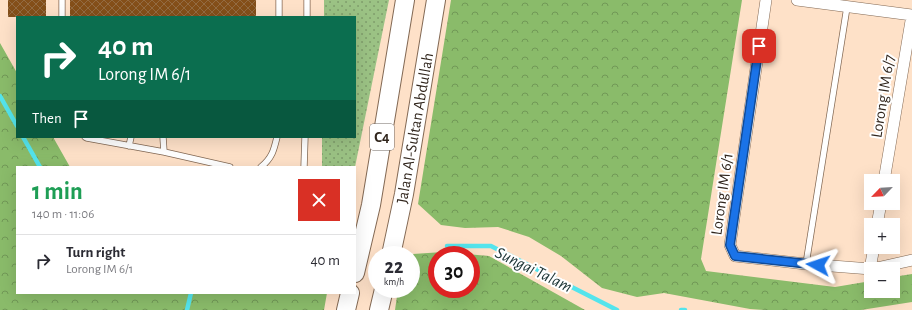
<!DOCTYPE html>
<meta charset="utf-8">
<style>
:root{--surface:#fff;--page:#f7f7f7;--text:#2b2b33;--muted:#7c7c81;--line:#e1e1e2}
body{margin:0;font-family:"Alegreya Sans",sans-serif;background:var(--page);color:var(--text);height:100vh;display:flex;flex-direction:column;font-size:15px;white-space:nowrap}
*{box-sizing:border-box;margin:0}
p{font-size:13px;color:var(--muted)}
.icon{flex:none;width:22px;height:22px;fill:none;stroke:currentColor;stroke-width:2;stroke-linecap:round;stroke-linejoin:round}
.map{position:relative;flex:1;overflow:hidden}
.sheet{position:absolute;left:16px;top:166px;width:340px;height:128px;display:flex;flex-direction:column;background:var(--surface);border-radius:0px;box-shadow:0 4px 16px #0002}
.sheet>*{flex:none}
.banner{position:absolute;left:16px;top:16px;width:340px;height:122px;border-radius:0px;box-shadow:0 4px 16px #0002;background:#0b6e4f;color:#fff;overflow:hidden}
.needle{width:26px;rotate:245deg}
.fabs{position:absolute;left:864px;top:174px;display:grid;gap:8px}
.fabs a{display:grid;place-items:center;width:36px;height:36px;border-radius:0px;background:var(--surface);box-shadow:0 4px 16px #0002;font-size:20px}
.speed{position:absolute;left:368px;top:246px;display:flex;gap:8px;font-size:20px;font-weight:700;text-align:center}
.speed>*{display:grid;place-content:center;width:52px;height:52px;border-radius:50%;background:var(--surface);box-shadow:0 4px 16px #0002;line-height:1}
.speed small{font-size:10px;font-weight:400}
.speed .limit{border:6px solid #d22;background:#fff;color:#111}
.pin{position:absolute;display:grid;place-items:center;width:34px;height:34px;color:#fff;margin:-17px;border-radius:8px;box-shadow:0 2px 6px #0006}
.me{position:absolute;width:44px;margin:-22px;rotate:275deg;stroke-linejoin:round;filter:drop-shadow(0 0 3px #0008)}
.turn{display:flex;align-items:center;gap:14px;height:84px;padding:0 16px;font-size:18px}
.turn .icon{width:52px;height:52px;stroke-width:2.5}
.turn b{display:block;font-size:28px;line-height:34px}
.then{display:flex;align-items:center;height:38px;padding:0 16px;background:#0003;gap:8px;font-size:15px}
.round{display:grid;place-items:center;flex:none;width:42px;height:42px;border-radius:0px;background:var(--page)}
.summary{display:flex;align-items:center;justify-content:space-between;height:68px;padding:0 16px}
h1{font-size:24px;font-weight:700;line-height:30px;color:#1e9e55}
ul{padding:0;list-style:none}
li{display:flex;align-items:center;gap:12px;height:52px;padding:0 16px;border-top:1px solid var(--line)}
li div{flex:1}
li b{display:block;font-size:15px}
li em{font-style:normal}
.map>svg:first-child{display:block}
.grass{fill:url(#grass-dots)}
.forest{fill:url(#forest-crowns);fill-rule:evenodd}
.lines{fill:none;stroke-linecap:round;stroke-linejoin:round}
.stream{stroke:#54e4ec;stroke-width:4.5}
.building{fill:url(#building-cross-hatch)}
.service-casing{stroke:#836954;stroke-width:7}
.minor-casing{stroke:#836954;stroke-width:12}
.primary-casing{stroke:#836954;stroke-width:20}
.service{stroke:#fff;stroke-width:5.5}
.minor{stroke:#fff;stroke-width:11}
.primary{stroke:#fff;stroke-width:18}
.route-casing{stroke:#114b97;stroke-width:10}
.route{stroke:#1a73e8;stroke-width:7}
.labels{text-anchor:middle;stroke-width:4;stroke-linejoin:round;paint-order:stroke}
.shield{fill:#fff;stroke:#6f6761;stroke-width:1}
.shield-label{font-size:15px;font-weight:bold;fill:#31261d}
.street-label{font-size:16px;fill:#31261d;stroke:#fff}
.water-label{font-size:17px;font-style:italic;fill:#1b3334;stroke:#fff}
</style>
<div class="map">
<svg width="912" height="310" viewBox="0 0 912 310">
<defs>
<pattern id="grass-dots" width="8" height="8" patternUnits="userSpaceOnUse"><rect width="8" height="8" fill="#9bc284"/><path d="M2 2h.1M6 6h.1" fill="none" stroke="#7f9d6b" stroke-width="1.8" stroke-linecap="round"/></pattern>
<pattern id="forest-crowns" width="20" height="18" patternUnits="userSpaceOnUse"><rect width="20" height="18" fill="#8abb6a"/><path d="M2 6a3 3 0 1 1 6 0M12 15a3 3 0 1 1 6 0" fill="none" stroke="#719857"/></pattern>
<pattern id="building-cross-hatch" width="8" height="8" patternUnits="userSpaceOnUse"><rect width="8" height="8" fill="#844f19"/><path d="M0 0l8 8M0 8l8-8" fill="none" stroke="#936b42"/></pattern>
</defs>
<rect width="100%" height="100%" fill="#fee1c8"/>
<path class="grass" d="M 324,0 L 389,0 L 355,167 L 322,167 L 322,137 L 355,137 L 355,17 L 324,17 Z"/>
<path class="forest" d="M 451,0 L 742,0 L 701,259 L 706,271 L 835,287 L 871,281 L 871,291 L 893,291 L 893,277 L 912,274 L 912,302 L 861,310 L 765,310 L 750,309 L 664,293 L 637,297 L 602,288 L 561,256 L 529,237 L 498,227 L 465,228 L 441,225 L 418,204 Z
M 0,43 L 17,73 L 17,137 L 53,137 L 70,167 L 17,167 L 17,293 L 327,293 L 324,310 L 0,310 Z
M 443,252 L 489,256 L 585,310 L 395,310 L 398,289 L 411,289 L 411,255 L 413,254 ZM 437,255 L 471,255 L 471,289 L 437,289 Z"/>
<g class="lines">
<path class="stream" d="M 0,96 L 17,126
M 23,137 L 40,167
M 447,246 L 491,246 L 617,310
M 187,310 L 191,293
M 681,310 L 685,310"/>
</g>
<path class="building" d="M 8,0 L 46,0 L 46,17 L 8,17 Z
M 70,0 L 256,0 L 256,17 L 70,17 Z"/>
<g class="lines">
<g class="service-casing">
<path id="service" d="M 62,0 L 62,17
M 279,17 L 279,0
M 307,17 L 307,0
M 85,137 L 87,138 L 164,152 L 230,167
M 163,137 L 164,152
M 129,146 L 131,137
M 261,167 C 272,158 274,150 277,137
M 304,167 L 305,137
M 806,264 L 847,7"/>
</g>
<g class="minor-casing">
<path id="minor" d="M 766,0 L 730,245 L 735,256 L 806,264 L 871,269
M 797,0 L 912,15
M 884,181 L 912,15
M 877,225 L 881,203
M 870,269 L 874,247
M 872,269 L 912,260"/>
</g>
<g class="primary-casing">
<path id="primary" d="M 391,255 L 404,194 L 436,0
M 355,273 L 371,205 L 405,0
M 346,310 L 350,293
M 379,310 L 384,289"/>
</g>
<use href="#service" class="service"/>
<use href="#minor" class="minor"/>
<use href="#primary" class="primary"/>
</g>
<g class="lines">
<g class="route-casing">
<path id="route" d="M 759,46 L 730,245 L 735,256 L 818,265"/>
</g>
<use href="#route" class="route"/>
</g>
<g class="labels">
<rect class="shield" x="370" y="124" width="24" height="26" rx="3"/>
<g class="shield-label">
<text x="382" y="142">C4</text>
</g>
<g class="street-label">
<text transform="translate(882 96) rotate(-81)" y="6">Lorong IM 6/7</text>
<text transform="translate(414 128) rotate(-80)" y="6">Jalan Al-Sultan Abdullah</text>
<text transform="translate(721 194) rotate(-82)" y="6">Lorong IM 6/1</text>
</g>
<g class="water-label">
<text transform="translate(534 269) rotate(26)" y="6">Sungai Talam</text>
</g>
</g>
</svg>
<div class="fabs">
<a><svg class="needle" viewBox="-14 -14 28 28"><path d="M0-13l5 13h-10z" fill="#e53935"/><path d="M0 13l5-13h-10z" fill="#7c7c81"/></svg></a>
<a>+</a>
<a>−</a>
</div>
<div class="speed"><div>22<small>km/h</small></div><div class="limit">30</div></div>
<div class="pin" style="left:759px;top:46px;background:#d93025"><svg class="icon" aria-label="arrive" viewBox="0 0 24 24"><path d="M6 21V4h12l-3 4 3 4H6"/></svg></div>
<svg class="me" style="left:818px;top:265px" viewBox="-20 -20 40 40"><path d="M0-17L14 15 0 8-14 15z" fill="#1a73e8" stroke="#fff" stroke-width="4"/></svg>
<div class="banner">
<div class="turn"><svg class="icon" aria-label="right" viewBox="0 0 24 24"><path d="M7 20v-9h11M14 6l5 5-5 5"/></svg><div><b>40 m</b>Lorong IM 6/1</div></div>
<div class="then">Then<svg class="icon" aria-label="arrive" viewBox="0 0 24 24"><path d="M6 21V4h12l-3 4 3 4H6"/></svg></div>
</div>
<section class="sheet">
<div class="summary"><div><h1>1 min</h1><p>140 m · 11:06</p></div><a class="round" style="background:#d93025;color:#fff"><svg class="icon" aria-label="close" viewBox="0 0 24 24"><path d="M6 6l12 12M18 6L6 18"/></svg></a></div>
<ul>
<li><svg class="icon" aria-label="right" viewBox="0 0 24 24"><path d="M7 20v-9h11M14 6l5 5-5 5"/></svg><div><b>Turn right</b><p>Lorong IM 6/1</p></div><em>40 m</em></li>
</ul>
</section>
</div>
